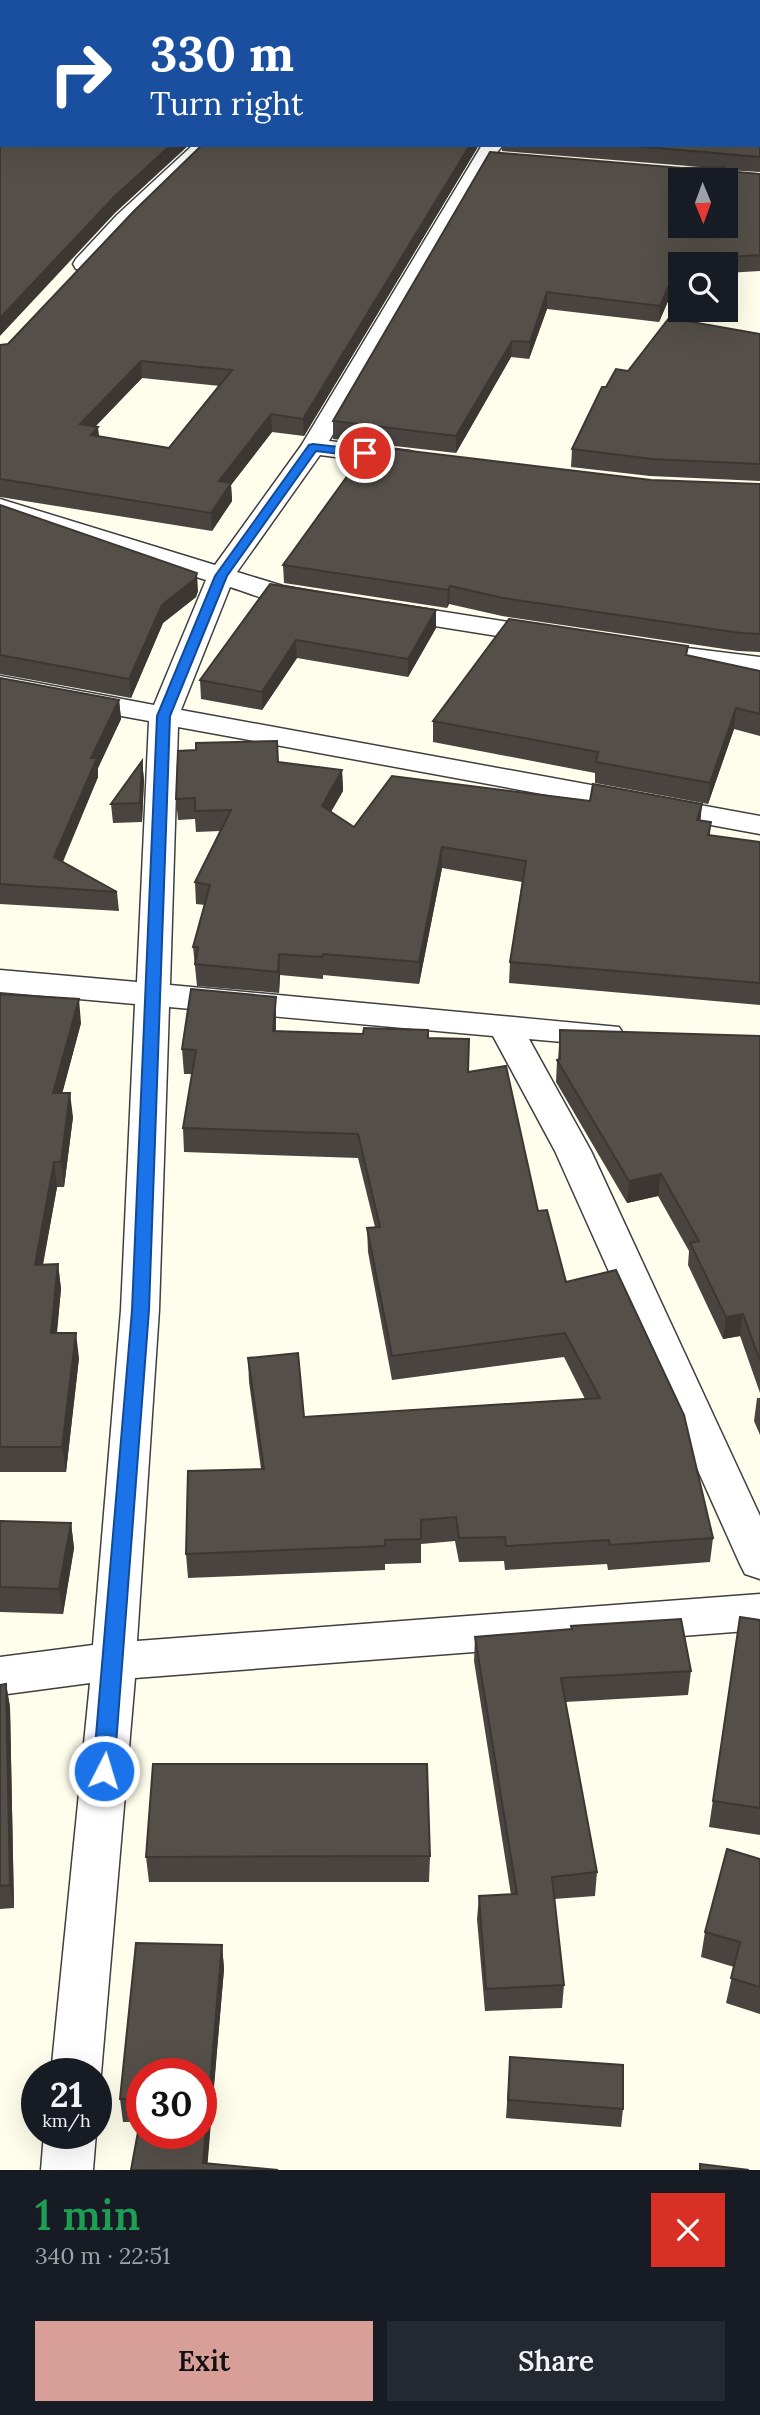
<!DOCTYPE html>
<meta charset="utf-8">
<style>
:root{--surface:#171b24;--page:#242831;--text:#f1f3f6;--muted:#9ea1a6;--accent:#d89e98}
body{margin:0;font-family:Lora,serif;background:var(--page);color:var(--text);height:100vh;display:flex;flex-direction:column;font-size:26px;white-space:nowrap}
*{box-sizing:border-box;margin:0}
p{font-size:23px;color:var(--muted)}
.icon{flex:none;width:38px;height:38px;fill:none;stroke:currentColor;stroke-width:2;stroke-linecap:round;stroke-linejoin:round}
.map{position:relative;height:2170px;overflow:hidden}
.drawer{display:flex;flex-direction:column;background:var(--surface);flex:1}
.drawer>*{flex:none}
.hud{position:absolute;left:0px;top:0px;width:761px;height:147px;box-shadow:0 7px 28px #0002;background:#1a4fa0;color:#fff;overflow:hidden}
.needle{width:46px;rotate:179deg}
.tools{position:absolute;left:668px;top:168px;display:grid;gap:14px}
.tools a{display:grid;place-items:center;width:70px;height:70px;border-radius:0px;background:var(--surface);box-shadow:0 7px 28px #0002;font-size:35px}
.speed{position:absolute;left:21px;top:2058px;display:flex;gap:14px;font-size:35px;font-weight:700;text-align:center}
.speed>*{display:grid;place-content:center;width:91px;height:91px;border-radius:50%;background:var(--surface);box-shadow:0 7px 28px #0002;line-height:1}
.speed small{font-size:18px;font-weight:400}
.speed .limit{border:10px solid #d22;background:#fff;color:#111}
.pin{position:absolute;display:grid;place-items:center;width:60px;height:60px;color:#fff;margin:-30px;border:4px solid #fff;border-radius:50%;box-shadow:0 2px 7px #0007}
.me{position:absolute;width:77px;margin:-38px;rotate:5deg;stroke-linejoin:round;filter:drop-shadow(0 0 5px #0008)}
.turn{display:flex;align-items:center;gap:24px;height:147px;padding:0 35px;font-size:32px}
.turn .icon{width:91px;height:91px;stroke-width:2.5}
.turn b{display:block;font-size:49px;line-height:60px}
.round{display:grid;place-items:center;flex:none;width:74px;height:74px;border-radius:0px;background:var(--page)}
.summary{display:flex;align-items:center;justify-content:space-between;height:119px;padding:0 35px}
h1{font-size:42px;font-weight:600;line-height:52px;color:#1e9e55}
.cta{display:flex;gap:14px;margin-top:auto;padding:14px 35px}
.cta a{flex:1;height:80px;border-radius:0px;background:var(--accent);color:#111;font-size:28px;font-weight:600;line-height:80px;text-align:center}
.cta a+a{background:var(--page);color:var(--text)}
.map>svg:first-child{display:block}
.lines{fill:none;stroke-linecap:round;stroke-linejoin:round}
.street-casing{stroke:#3f3f3f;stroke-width:3}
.street{fill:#fff;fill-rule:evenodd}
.wall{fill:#49443f;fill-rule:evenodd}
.shaded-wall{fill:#3c3733}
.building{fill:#554f49;stroke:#3c3733;stroke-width:2;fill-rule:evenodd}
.route{fill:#1a73e8;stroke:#114b97;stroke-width:2}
</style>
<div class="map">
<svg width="760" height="2170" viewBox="0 0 760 2170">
<rect width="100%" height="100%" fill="#fffeec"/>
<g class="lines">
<g class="street-casing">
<path id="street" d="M 193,145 L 215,145 L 92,269 L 76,269 L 73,264 L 76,259 L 117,215 Z
M 482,145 L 503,145 L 491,160 L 329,441 L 410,451 L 419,454 L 423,459 L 419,464 L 410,467 L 320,455 L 237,572 L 283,586 L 322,593 L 326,599 L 322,605 C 293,612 258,596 230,587 L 181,710 L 760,816 L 760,834 L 178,727 L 170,985 L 619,1027 L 624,1035 L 619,1043 L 607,1046 L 529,1039 L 591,1151 L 760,1516 L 760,1579 L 745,1574 L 739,1562 L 555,1151 L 493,1036 L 169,1007 L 159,1310 L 137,1641 L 760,1594 L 760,1630 L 135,1678 L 101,2074 L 96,2085 L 96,2074 L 51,2074 L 90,1683 L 0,1695 L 0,1657 L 93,1645 L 121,1310 L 135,1004 L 0,992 L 0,970 L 137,982 L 149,721 L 0,694 L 0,676 L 154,705 L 206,580 L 0,515 L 0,499 L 215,565 L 301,446 Z
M 388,603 L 547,628 L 557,630 L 561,636 L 557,642 L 547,644 L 378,617 L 374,611 L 378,605 Z
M 671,646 L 760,657 L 760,675 L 661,661 L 657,655 L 661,649 Z
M 44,2133 L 96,2133 L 93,2170 L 41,2170 Z"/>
</g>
<use href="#street" class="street"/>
</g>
<path class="wall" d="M 760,116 L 760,172 L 726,170 L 727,171 L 760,174 L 760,271 L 726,273 L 726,264 L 681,264 L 681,276 L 679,276 L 659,322 L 547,309 L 529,359 L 511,357 L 456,453 L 333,439 L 333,421 L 682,168 L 701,167 L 502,151 L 502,145 L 760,145 Z
M 202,145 L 479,145 L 304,436 L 272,432 L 231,485 L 232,501 L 212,531 L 0,497 L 0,345 L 8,344 ZM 142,378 L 220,386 L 169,448 L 99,436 L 95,427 Z
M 760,334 L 760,481 L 650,476 L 571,467 L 572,449 L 606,387 L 628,371 Z
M 651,480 L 760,484 L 760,652 L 738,651 L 502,616 L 449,604 L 447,608 L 284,583 L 283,565 Z
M 0,505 L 198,591 L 196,597 L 163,623 L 131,698 L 0,674 Z
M 270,584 L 436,610 L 436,628 L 408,677 L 297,658 L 262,710 L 201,699 L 200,680 Z
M 687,655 L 760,671 L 760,736 L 734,729 L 708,804 L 595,783 L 595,773 L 433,742 L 433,721 Z
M 0,678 L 119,700 L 121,719 L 98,768 L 98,777 L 63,862 L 117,892 L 119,911 L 0,904 Z
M 142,761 L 144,780 L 142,822 L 113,823 L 111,804 Z
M 278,762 L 342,770 L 343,791 L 331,812 L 354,827 L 590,801 L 702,804 L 700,820 L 711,822 L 710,835 L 760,842 L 760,1005 L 509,983 L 510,962 L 522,882 L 442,868 L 419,984 L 323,975 L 323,979 L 280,975 L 279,993 L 197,986 L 193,947 L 205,905 L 196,904 L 195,882 L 220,831 L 196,832 L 195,819 L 178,820 L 176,799 Z
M 0,994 L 81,1023 L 62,1093 L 73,1117 L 64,1187 L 57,1187 L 43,1265 L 58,1264 L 61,1289 L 57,1333 L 79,1358 L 66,1472 L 0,1472 Z
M 276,1021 L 276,1031 L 428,1038 L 468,1072 L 538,1211 L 566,1282 L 713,1538 L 710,1562 L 608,1570 L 607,1564 L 505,1570 L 504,1561 L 459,1562 L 455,1541 L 421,1544 L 421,1563 L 385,1564 L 385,1570 L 188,1578 L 186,1554 L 261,1469 L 249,1382 L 248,1358 L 304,1417 L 585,1399 L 564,1357 L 392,1380 L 368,1252 L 367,1228 L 375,1227 L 358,1158 L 184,1152 L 183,1128 L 192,1074 L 184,1074 L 182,1049 Z
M 560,1030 L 760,1036 L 760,1393 L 740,1336 L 723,1339 L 688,1265 L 689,1251 L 658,1196 L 627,1203 L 556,1082 L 557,1060 L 558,1060 Z
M 757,1398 L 760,1398 L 760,1435 L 754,1421 Z
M 0,1521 L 71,1523 L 74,1548 L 63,1614 L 0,1612 Z
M 740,1617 L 760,1620 L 760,1835 L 709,1827 Z
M 571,1626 L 691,1671 L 688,1695 L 565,1702 L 597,1872 L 595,1896 L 554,1899 L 564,1985 L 562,2008 L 485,2011 L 477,1919 L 479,1896 L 511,1895 L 474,1661 L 475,1637 L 571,1629 Z
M 6,1684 L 10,1707 L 14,1908 L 0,1909 L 0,1685 Z
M 430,1856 L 429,1882 L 149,1882 L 146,1857 Z
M 760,1859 L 760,2014 L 726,2003 L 734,1967 L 701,1957 L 705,1932 Z
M 222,1945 L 224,1969 L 207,2164 L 131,2170 L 140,2122 L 123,2122 L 120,2099 ZM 142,2074 L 201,2133 L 142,2133 Z
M 510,2057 L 623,2109 L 621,2127 L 506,2118 Z"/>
<path class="shaded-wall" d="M 0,12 L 2,27 L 0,28 Z
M 171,145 L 189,145 L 115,213 L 0,336 L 0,318 L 114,197 Z
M 470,145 L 479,145 L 304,436 L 303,419 Z
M 680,260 L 679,276 L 659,322 L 660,306 Z
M 547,292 L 547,309 L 529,359 L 530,342 Z
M 512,341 L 511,357 L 456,453 L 456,436 Z
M 141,361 L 142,378 L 81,441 L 80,424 Z
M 271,414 L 272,432 L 231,485 L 232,501 L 212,531 L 211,513 L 219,481 Z
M 98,427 L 100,445 L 91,435 Z
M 197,573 L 198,591 L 196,597 L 163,623 L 131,698 L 129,679 L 162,605 Z
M 450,586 L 449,604 L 447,608 L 448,590 Z
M 436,610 L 436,628 L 408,677 L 408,659 Z
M 296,640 L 297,658 L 262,710 L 262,692 Z
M 119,700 L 121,719 L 98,768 L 98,777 L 56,876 L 54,857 L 91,758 Z
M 736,708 L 734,729 L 708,804 L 710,783 Z
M 142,761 L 144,780 L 142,822 L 140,803 Z
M 342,770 L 343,791 L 322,827 L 322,806 Z
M 702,804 L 700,826 L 697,820 Z
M 442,847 L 442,868 L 419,984 L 419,962 Z
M 279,954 L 280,975 L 279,993 L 278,972 Z
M 276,997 L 276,1021 L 274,1055 L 273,1031 Z
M 79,999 L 81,1023 L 56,1117 L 53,1093 Z
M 70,1093 L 73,1117 L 64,1187 L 61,1162 Z
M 54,1162 L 57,1187 L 38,1290 L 35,1265 Z
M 661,1174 L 658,1196 L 627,1203 L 629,1181 Z
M 58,1264 L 61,1289 L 54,1358 L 51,1333 Z
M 743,1314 L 740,1336 L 723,1339 L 726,1317 Z
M 76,1333 L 79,1358 L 66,1472 L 62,1447 Z
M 71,1523 L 74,1548 L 63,1614 L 59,1589 Z
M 6,1684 L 10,1707 L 14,1908 L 10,1885 Z
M 222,1945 L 224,1969 L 207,2170 L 203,2163 Z"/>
<path class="building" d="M 0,0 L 760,0 L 760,33 L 760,2 L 2,2 L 2,18 L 0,12 Z
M 0,27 L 2,27 L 2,145 L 171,145 L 114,197 L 0,318 Z
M 760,116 L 760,157 L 623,145 L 760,145 Z
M 202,145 L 470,145 L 303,419 L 271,414 L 219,481 L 231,483 L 211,513 L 0,479 L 0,345 L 8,344 L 134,211 ZM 141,361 L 232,370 L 169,448 L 91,435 L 98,427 L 80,424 Z
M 490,152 L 682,168 L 725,167 L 727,171 L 760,174 L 760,255 L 680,260 L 660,306 L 547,292 L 530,342 L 512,341 L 456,436 L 333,421 ZM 681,180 L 726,180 L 726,226 L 681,226 Z
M 669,318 L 760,334 L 760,464 L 652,459 L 572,449 L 602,387 L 606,387 L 616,369 L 628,371 Z
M 369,446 L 651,480 L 760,484 L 760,634 L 740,633 L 503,598 L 450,586 L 448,590 L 283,565 Z
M 0,505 L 197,573 L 195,579 L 162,605 L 129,679 L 0,655 Z
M 270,584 L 436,610 L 408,659 L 296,640 L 262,692 L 200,680 Z
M 509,619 L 688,646 L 686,655 L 760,671 L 760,714 L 736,708 L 710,783 L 596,762 L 598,752 L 433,721 Z
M 0,678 L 119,700 L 91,758 L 97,758 L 54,857 L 117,892 L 0,884 Z
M 277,741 L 278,762 L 342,770 L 322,806 L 354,827 L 392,776 L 590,801 L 593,784 L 702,804 L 697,820 L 711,822 L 708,835 L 760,842 L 760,983 L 510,962 L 526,861 L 442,847 L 419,962 L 323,954 L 322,957 L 279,954 L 278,972 L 195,964 L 198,947 L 193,947 L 210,885 L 195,882 L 231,810 L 195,811 L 195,798 L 176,799 L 178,751 L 196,750 L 196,743 Z
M 142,761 L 140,803 L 111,804 Z
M 191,989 L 276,997 L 273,1031 L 363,1034 L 364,1028 L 428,1030 L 428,1038 L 469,1039 L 468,1072 L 506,1066 L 538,1211 L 547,1210 L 566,1282 L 616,1270 L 684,1415 L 713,1538 L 610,1545 L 609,1540 L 506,1546 L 505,1537 L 459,1538 L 456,1517 L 421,1520 L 421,1539 L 385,1540 L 385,1546 L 186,1554 L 188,1471 L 264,1469 L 248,1358 L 298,1353 L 304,1417 L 600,1398 L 565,1333 L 392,1356 L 367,1228 L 380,1227 L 358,1134 L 183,1128 L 196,1050 L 182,1049 Z
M 0,994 L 79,999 L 53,1093 L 70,1093 L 61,1162 L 54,1162 L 35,1265 L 58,1264 L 51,1333 L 76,1333 L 62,1447 L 0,1447 Z
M 560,1030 L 760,1036 L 760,1361 L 743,1314 L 726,1317 L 690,1243 L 699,1241 L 661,1174 L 629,1181 L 557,1060 L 560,1059 Z
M 0,1521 L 71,1523 L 59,1589 L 0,1587 Z
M 740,1617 L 760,1620 L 760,1808 L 713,1801 Z
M 681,1619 L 691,1671 L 561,1678 L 597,1872 L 552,1877 L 564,1985 L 486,1989 L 479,1896 L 517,1894 L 475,1637 L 572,1629 L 571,1626 Z
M 6,1684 L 10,1885 L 0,1886 L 0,1685 Z
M 153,1764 L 427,1764 L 430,1856 L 146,1857 Z
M 727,1849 L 760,1859 L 760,1987 L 731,1978 L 740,1942 L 705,1932 Z
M 136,1943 L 222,1945 L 203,2163 L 278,2170 L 131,2170 L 142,2110 L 142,2133 L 201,2133 L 201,2074 L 142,2074 L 142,2099 L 120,2099 Z
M 510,2057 L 623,2065 L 623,2109 L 508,2100 Z
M 700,2164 L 749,2170 L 700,2170 Z"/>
<path class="route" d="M 313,444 L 365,450 L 371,453 L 365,457 L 316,451 L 227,576 L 170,716 L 149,1310 L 114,1771 L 111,1777 L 104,1780 L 96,1777 L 93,1771 L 132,1310 L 157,716 L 215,576 L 309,445 Z"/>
</svg>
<div class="tools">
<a><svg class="needle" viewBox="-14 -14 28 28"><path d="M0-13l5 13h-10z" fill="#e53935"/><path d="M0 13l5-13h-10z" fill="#9ea1a6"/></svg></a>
<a><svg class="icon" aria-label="search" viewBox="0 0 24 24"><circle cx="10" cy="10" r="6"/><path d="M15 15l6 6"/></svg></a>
</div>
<div class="speed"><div>21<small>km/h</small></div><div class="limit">30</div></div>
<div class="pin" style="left:365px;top:453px;background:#d93025"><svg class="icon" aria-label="arrive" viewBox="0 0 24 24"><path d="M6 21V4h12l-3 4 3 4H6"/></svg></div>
<svg class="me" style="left:104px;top:1771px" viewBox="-20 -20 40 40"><circle r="17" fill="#1a73e8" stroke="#fff" stroke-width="3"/><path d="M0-11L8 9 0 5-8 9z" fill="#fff"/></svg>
<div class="hud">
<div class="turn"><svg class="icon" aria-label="right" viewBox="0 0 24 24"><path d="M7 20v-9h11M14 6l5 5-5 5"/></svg><div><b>330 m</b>Turn right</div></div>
</div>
</div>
<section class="drawer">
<div class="summary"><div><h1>1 min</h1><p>340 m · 22:51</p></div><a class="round" style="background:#d93025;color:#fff"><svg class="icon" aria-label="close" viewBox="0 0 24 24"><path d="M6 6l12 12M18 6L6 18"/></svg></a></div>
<div class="cta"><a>Exit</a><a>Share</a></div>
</section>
